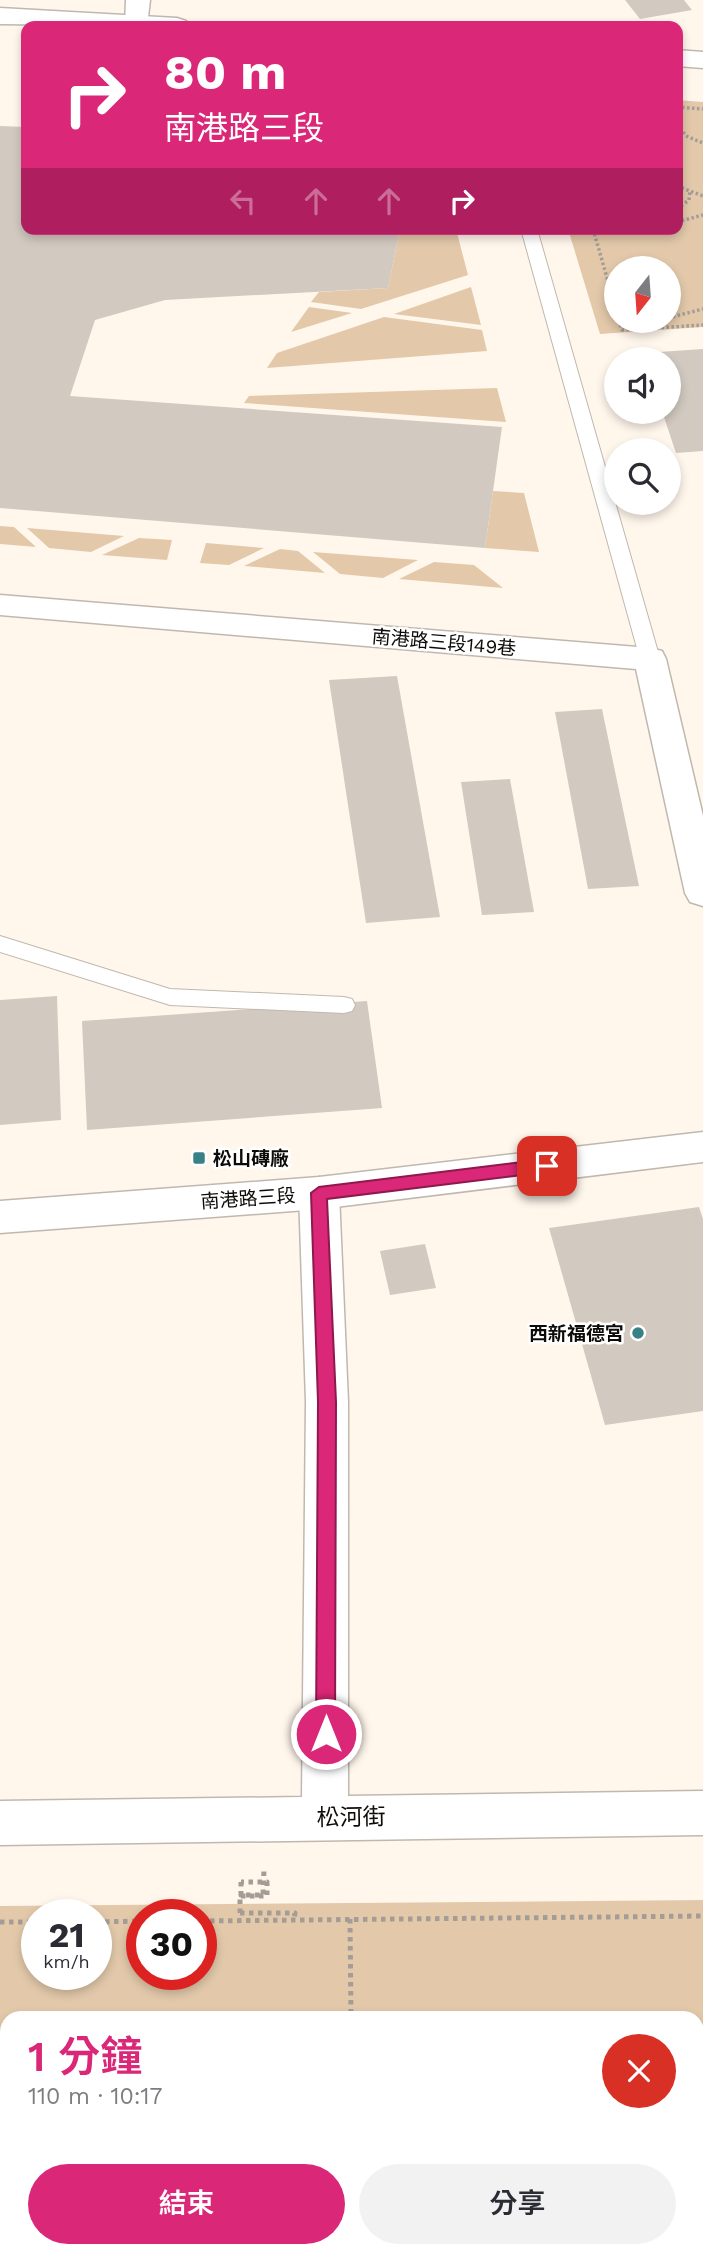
<!DOCTYPE html>
<html lang="zh-TW">
<meta charset="utf-8">
<style>
:root{--surface:#fff;--page:#f2f2f3;--text:#2b2b33;--muted:#7c7c81;--accent:#db2777}
body{margin:0;font-family:"Work Sans","Noto Sans TC",sans-serif;background:var(--page);color:var(--text);height:100vh;display:flex;flex-direction:column;font-size:26px;white-space:nowrap}
*{box-sizing:border-box;margin:0}
p{font-size:23px;color:var(--muted)}
.icon{flex:none;width:38px;height:38px;fill:none;stroke:currentColor;stroke-width:2;stroke-linecap:round;stroke-linejoin:round}
.map{position:relative;flex:1;overflow:hidden}
.details{position:absolute;left:0px;top:2011px;width:704px;height:247px;display:flex;flex-direction:column;background:var(--surface);border-radius:21px 21px 0 0;box-shadow:0 4px 10px #0003}
.details>*{flex:none}
.guide{position:absolute;left:21px;top:21px;width:662px;height:214px;border-radius:14px;box-shadow:0 4px 10px #0003;background:#db2777;color:#fff;overflow:hidden}
.needle{width:46px;rotate:197deg}
.tools{position:absolute;left:604px;top:256px;display:grid;gap:14px}
.tools a{display:grid;place-items:center;width:77px;height:77px;border-radius:50%;background:var(--surface);box-shadow:0 4px 10px #0003;font-size:35px}
.speed{position:absolute;left:21px;top:1899px;display:flex;gap:14px;font-size:35px;font-weight:700;text-align:center}
.speed>*{display:grid;place-content:center;width:91px;height:91px;border-radius:50%;background:var(--surface);box-shadow:0 4px 10px #0003;line-height:1}
.speed small{font-size:18px;font-weight:400}
.speed .limit{border:10px solid #d22;background:#fff;color:#111}
.pin{position:absolute;display:grid;place-items:center;width:60px;height:60px;color:#fff;margin:-30px;border-radius:14px;box-shadow:0 4px 10px #0006}
.me{position:absolute;width:77px;margin:-38px;rotate:0deg;stroke-linejoin:round;filter:drop-shadow(0 0 5px #0008)}
.turn{display:flex;align-items:center;gap:24px;height:147px;padding:0 28px;font-size:32px}
.turn .icon{width:91px;height:91px;stroke-width:2.5}
.turn b{display:block;font-size:49px;line-height:60px}
.lanes{display:flex;align-items:center;height:66px;padding:0 28px;background:#0003;justify-content:center;gap:35px;direction:ltr}
.lanes .off{opacity:.35}
.round{display:grid;place-items:center;flex:none;width:74px;height:74px;border-radius:37px;background:var(--page)}
.summary{display:flex;align-items:center;justify-content:space-between;height:119px;padding:0 28px}
h1{font-size:42px;font-weight:600;line-height:52px;color:var(--accent)}
.cta{display:flex;gap:14px;margin-top:auto;padding:14px 28px}
.cta a{flex:1;height:80px;border-radius:42px;background:var(--accent);color:#fff;font-size:28px;font-weight:600;line-height:80px;text-align:center}
.cta a+a{background:var(--page);color:var(--text)}
.map>svg:first-child{display:block}
.green{fill:#e3c9aa;fill-rule:evenodd}
.water{fill:#84b3b7}
.building{fill:#d2cac0}
.lines{fill:none;stroke-linecap:round;stroke-linejoin:round}
.service-casing{stroke:#c0b8ae;stroke-width:2}
.minor-casing{stroke:#c0b8ae;stroke-width:3}
.tertiary-casing{stroke:#c0b8ae;stroke-width:3}
.secondary-casing{stroke:#c0b8ae;stroke-width:3}
.path-far1{stroke:#a39d96;stroke-width:3.5;stroke-dasharray:2.5 2.5;stroke-linecap:butt}
.path{stroke:#a39d96;stroke-width:5;stroke-dasharray:4.5 4.5;stroke-linecap:butt}
.service{fill:#fff;fill-rule:evenodd}
.minor{fill:#fff;fill-rule:evenodd}
.tertiary{fill:#fff;fill-rule:evenodd}
.secondary{fill:#fff;fill-rule:evenodd}
.path-bridge{stroke:#a39d96;stroke-width:5;stroke-dasharray:4.5 4.5;stroke-linecap:butt}
.route{fill:#db2777;stroke:#8e194d;stroke-width:2}
.poi-dot{fill:#398187;stroke:#fff;stroke-width:2.5}
.labels{text-anchor:middle;stroke-width:5;stroke-linejoin:round;paint-order:stroke}
.street-label{font-size:19px;fill:#0d0b08;stroke:#fff}
.poi-label{font-size:19px;font-weight:bold;fill:#0d0b08;stroke:#fff;text-anchor:start}
.near-street-label{font-size:23px;fill:#0d0b08;stroke:#fff}
</style>
<div class="map">
<svg width="703" height="2256" viewBox="0 0 703 2256">
<rect width="100%" height="100%" fill="#fff6ec"/>
<path class="green" d="M 677,100 L 703,102 L 703,327 L 600,334 L 568,229 L 677,229 ZM 616,268 L 668,268 L 668,320 L 616,320 Z
M 400,229 L 456,229 L 468,275 L 361,309 L 311,302 L 319,292 L 388,288 Z
M 471,287 L 481,325 L 394,314 Z
M 309,307 L 352,313 L 291,332 Z
M 384,317 L 482,330 L 487,351 L 267,368 L 277,353 Z
M 497,388 L 506,422 L 244,403 L 249,396 Z
M 493,491 L 524,493 L 539,552 L 485,548 Z
M 0,526 L 14,527 L 36,547 L 0,544 Z
M 27,528 L 124,536 L 91,552 L 49,548 Z
M 139,538 L 172,540 L 167,560 L 102,555 Z
M 206,543 L 264,548 L 229,565 L 200,563 Z
M 280,549 L 298,551 L 325,573 L 244,566 Z
M 313,552 L 418,560 L 383,578 L 340,574 Z
M 434,562 L 474,565 L 503,588 L 399,579 Z
M 703,1900 L 703,2189 L 696,2189 L 696,2018 L 7,2018 L 7,2191 L 0,2191 L 0,1906 ZM 37,1914 L 96,1914 L 96,1974 L 37,1974 ZM 142,1914 L 201,1914 L 201,1974 L 142,1974 Z"/>
<path class="water" d="M 0,2207 L 7,2207 L 7,2250 L 696,2250 L 697,2207 L 703,2207 L 703,2256 L 0,2256 Z"/>
<path class="building" d="M 625,0 L 684,0 L 692,10 L 640,19 Z
M 0,126 L 26,127 L 26,229 L 400,229 L 388,288 L 165,300 L 95,320 L 70,396 L 502,427 L 485,548 L 0,508 Z
M 703,349 L 703,451 L 676,453 L 662,411 L 668,411 L 668,359 L 646,359 L 644,353 Z
M 397,676 L 440,917 L 366,923 L 329,680 Z
M 602,709 L 639,886 L 588,889 L 555,712 Z
M 510,779 L 534,912 L 482,915 L 461,782 Z
M 57,996 L 61,1120 L 0,1125 L 0,1000 Z
M 367,1001 L 382,1108 L 87,1130 L 82,1021 Z
M 699,1207 L 703,1219 L 703,1411 L 605,1425 L 549,1228 Z
M 425,1244 L 436,1288 L 390,1295 L 380,1251 Z"/>
<g class="lines">
<g class="service-casing">
<path id="service" d="M 521,229 L 537,229 L 660,659 L 657,664 L 643,664 L 640,659 Z
M 0,936 L 170,989 L 344,997 L 352,999 L 355,1005 L 352,1011 L 344,1013 L 170,1005 L 0,952 Z"/>
</g>
<g class="minor-casing">
<path id="minor" d="M 126,0 L 150,0 L 147,26 L 125,26 Z
M 0,595 L 650,648 L 662,651 L 666,659 L 703,816 L 703,906 L 690,902 L 685,893 L 636,669 L 0,615 Z
M 319,1177 L 333,1182 L 339,1193 L 348,1402 L 348,1796 L 703,1791 L 703,1835 L 0,1845 L 0,1801 L 302,1797 L 306,1402 L 299,1193 L 305,1182 Z"/>
</g>
<g class="tertiary-casing">
<path id="tertiary" d="M 0,8 L 177,18 L 186,21 L 190,26 L 0,24 Z
M 677,50 L 703,52 L 703,68 L 677,66 Z"/>
</g>
<g class="secondary-casing">
<path id="secondary" d="M 703,1132 L 703,1162 L 319,1209 L 0,1233 L 0,1201 L 319,1177 Z"/>
</g>
<path class="path-far1" d="M 677,107 L 703,109
M 677,124 L 686,136 L 703,143
M 677,186 L 703,196
M 677,209 L 689,200 L 690,191
M 677,222 L 703,215
M 593,229 L 616,309
M 668,318 L 703,309
M 619,320 L 622,330 L 703,325
M 635,327 L 661,320"/>
<path class="path" d="M 241,1882 L 241,1895 L 263,1895 L 264,1870
M 240,1913 L 295,1913 L 294,1920
M 350,1919 L 351,2018
M 201,1921 L 703,1916
M 0,1922 L 37,1922
M 96,1922 L 142,1921
M 696,2046 L 703,2046
M 0,2051 L 7,2051"/>
<use href="#service" class="service"/>
<use href="#minor" class="minor"/>
<use href="#tertiary" class="tertiary"/>
<use href="#secondary" class="secondary"/>
<path class="path-bridge" d="M 240,1913 L 240,1896 L 267,1896 L 267,1882 L 241,1882"/>
</g>
<path class="route" d="M 547,1159 L 555,1166 L 547,1172 L 327,1199 L 336,1402 L 335,1734 L 332,1740 L 326,1743 L 319,1740 L 316,1734 L 318,1402 L 311,1193 L 319,1187 Z"/>
<g class="poi-dot">
<rect x="192" y="1151" width="14" height="14" rx="3.5"/>
<circle cx="638" cy="1333" r="7"/>
</g>
<g class="labels">
<g class="street-label">
<text transform="translate(444 642) rotate(5)" y="7">南港路三段149巷</text>
<text transform="translate(248 1198) rotate(-4)" y="7">南港路三段</text>
</g>
<g class="poi-label">
<text x="213" y="1165">松山磚廠</text>
<text x="624" y="1340" text-anchor="end">西新福德宮</text>
</g>
<g class="near-street-label">
<text transform="translate(351 1817) rotate(-1)" y="8">松河街</text>
</g>
</g>
</svg>
<div class="tools">
<a><svg class="needle" viewBox="-14 -14 28 28"><path d="M0-13l5 13h-10z" fill="#e53935"/><path d="M0 13l5-13h-10z" fill="#7c7c81"/></svg></a>
<a><svg class="icon" aria-label="sound" viewBox="0 0 24 24"><path d="M4 9h4l5-4v14l-5-4H4zM17 9q2 3 0 6"/></svg></a>
<a><svg class="icon" aria-label="search" viewBox="0 0 24 24"><circle cx="10" cy="10" r="6"/><path d="M15 15l6 6"/></svg></a>
</div>
<div class="speed"><div>21<small>km/h</small></div><div class="limit">30</div></div>
<div class="pin" style="left:547px;top:1166px;background:#d93025"><svg class="icon" aria-label="arrive" viewBox="0 0 24 24"><path d="M6 21V4h12l-3 4 3 4H6"/></svg></div>
<svg class="me" style="left:326px;top:1734px" viewBox="-20 -20 40 40"><circle r="17" fill="#db2777" stroke="#fff" stroke-width="3"/><path d="M0-11L8 9 0 5-8 9z" fill="#fff"/></svg>
<div class="guide">
<div class="turn"><svg class="icon" aria-label="right" viewBox="0 0 24 24"><path d="M7 20v-9h11M14 6l5 5-5 5"/></svg><div><b>80 m</b>南港路三段</div></div>
<div class="lanes"><svg class="icon off" aria-label="left" viewBox="0 0 24 24"><path d="M17 20v-9H6M10 6l-5 5 5 5"/></svg><svg class="icon off" aria-label="ahead" viewBox="0 0 24 24"><path d="M12 20V5M6 11l6-6 6 6"/></svg><svg class="icon off" aria-label="ahead" viewBox="0 0 24 24"><path d="M12 20V5M6 11l6-6 6 6"/></svg><svg class="icon" aria-label="right" viewBox="0 0 24 24"><path d="M7 20v-9h11M14 6l5 5-5 5"/></svg></div>
</div>
<section class="details">
<div class="summary"><div><h1>1 分鐘</h1><p>110 m · 10:17</p></div><a class="round" style="background:#d93025;color:#fff"><svg class="icon" aria-label="close" viewBox="0 0 24 24"><path d="M6 6l12 12M18 6L6 18"/></svg></a></div>
<div class="cta"><a>結束</a><a>分享</a></div>
</section>
</div>
